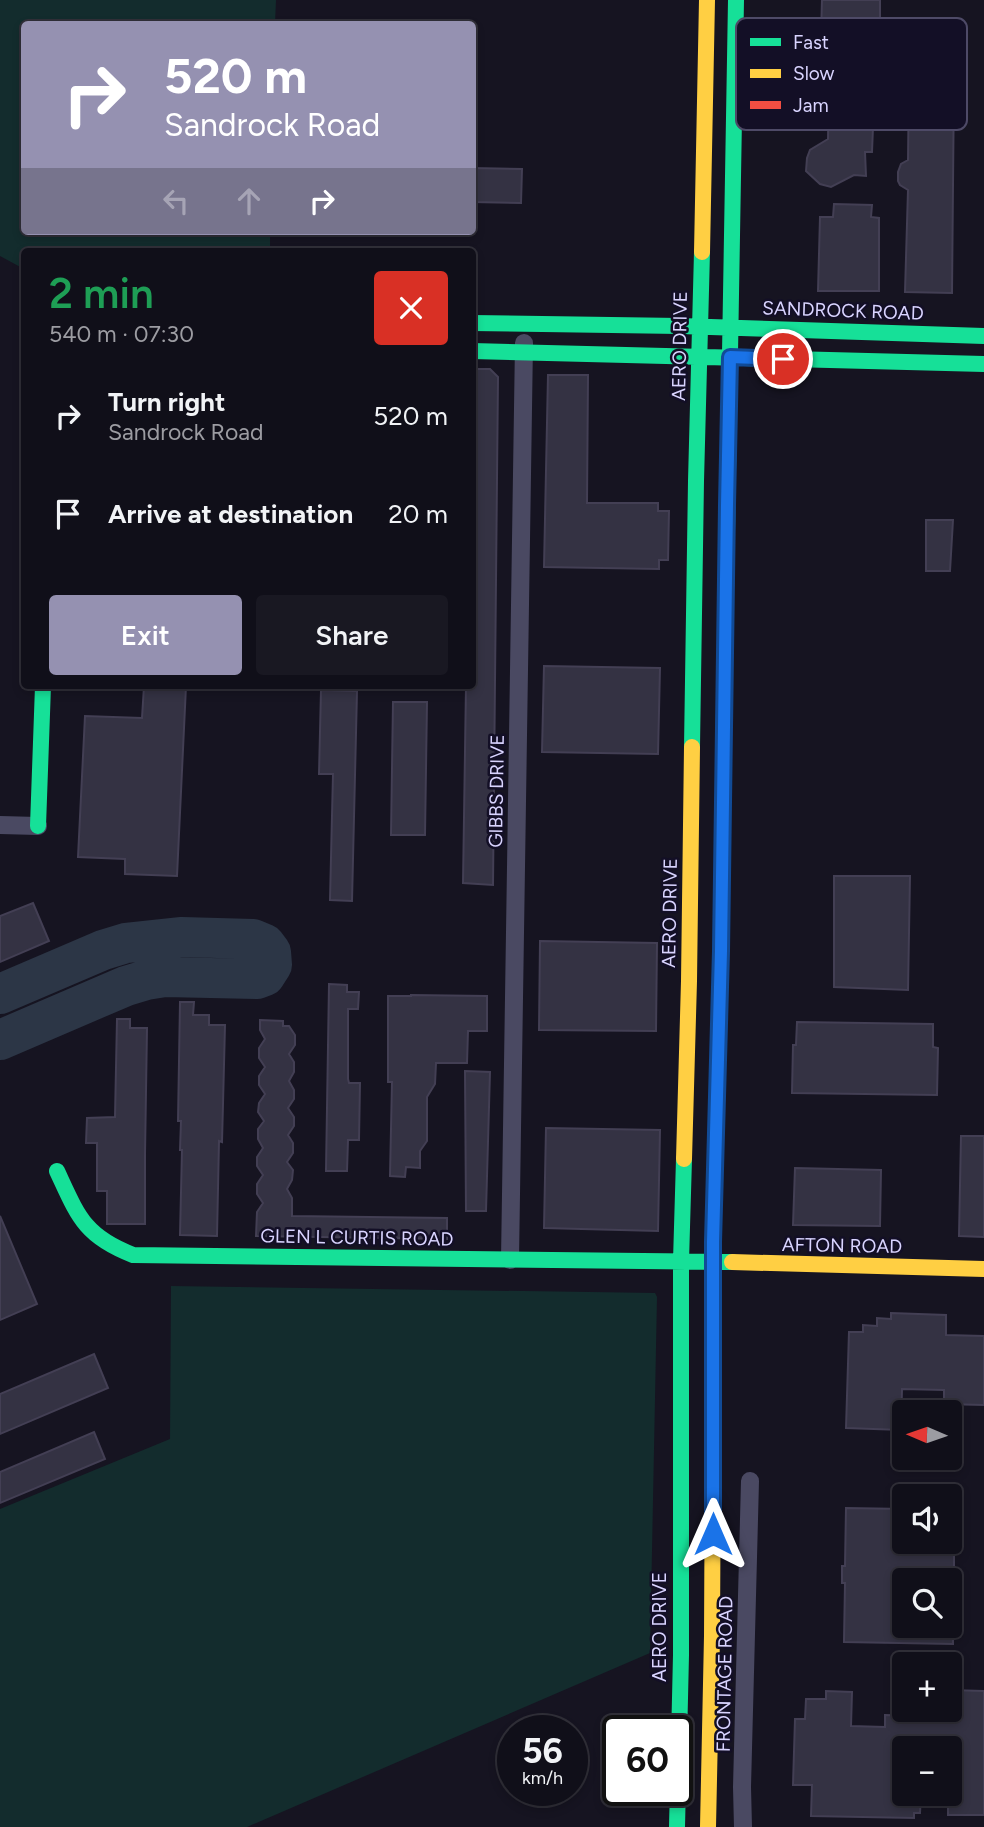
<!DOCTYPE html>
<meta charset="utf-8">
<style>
:root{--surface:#100f19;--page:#191822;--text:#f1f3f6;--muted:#9c9ca2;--line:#302f38;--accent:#9591b1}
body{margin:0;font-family:Figtree,sans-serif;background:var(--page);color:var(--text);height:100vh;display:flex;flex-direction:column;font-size:26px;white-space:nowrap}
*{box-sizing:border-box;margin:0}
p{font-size:23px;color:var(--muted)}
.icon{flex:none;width:38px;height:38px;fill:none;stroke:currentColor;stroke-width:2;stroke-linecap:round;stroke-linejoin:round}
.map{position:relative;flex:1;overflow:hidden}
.sheet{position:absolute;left:21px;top:248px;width:455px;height:441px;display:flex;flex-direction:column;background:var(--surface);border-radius:7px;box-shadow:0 4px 10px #0003,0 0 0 2px var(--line)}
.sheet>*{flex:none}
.top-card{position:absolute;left:21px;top:21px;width:455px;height:214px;border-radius:7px;box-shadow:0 4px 10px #0003,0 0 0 2px var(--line);background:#9591b1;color:#fff;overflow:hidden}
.needle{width:46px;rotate:272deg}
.tools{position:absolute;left:892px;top:1400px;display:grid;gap:14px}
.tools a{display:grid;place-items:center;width:70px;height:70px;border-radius:7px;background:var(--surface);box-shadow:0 4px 10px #0003,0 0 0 2px var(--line);font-size:35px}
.speed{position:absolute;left:497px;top:1715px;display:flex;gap:14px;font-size:35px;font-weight:700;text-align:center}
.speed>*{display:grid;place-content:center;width:91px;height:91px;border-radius:50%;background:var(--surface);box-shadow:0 4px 10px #0003,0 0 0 2px var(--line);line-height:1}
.speed small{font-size:18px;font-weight:400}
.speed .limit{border:4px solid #111;border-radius:10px;background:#fff;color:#111}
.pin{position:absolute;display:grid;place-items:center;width:60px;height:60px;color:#fff;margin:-30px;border:4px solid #fff;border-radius:50%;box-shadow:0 2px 7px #0007}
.me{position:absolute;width:77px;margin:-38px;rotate:0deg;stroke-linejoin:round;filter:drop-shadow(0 0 5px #0008)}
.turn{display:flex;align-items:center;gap:24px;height:147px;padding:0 28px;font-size:32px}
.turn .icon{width:91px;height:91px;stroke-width:2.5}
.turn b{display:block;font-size:49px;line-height:60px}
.lanes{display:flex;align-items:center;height:66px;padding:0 28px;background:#0003;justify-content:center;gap:35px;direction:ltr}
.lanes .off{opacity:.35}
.round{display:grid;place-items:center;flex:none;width:74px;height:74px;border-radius:7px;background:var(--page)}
.head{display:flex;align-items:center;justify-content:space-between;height:119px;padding:0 28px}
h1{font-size:42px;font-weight:600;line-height:52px;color:#1e9e55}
.cta{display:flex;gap:14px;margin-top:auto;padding:14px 28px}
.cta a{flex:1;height:80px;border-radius:7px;background:var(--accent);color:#fff;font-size:28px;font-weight:600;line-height:80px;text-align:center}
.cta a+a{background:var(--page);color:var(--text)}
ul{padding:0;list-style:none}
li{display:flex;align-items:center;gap:21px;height:98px;padding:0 28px}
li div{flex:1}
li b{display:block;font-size:26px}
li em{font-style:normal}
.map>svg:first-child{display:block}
.green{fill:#132c2d}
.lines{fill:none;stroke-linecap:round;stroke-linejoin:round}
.taxiway{stroke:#2c3646;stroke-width:40}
.building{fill:#343243;stroke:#433f54;stroke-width:2}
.street{stroke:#4a4962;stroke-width:18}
.fast{stroke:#16e098;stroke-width:16}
.slow{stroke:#ffcf43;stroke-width:16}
.jam{stroke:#f24e42;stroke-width:16}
.route-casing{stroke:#114b97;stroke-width:18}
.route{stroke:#1a73e8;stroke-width:12}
.labels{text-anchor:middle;stroke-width:5;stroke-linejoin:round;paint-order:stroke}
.street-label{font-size:19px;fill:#d9d4ff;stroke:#130f26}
.key{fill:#130f26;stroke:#4e4a67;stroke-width:2}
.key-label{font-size:19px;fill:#d9d4ff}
</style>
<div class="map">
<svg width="984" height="1827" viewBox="0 0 984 1827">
<rect width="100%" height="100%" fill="#161421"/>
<path class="green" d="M 0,0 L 276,0 L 275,24 L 24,24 L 24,231 L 270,231 L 270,252 L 24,252 L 24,269 L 0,256 Z
M 171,1286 L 655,1293 L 657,1297 L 650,1653 L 247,1827 L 0,1827 L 0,1509 L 170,1439 Z"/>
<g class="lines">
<path class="taxiway" d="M 0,994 L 103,950 L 126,943 L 182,937 L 253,939 L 265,944 L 271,952 L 272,965 L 265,976 L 257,979 L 165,977 L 146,980 L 126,986 L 0,1040"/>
</g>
<path class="building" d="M 822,0 L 880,0 L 880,35 L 821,35 Z
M 829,77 L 875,78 L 872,152 L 865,152 L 866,176 L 854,175 L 831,187 L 820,184 L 806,171 L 807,158 L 810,150 L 828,139 Z
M 909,77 L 954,78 L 952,293 L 905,292 L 908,190 L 900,185 L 898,181 L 898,172 L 901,164 L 908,160 Z
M 472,168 L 522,169 L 521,203 L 472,202 Z
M 834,204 L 872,205 L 871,217 L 879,218 L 879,291 L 818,291 L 820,217 L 833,217 Z
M 472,369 L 490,369 L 498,377 L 493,885 L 463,883 L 466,686 L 472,686 Z
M 548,375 L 588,375 L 587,503 L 658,503 L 658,511 L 669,511 L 668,560 L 659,560 L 659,569 L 544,567 Z
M 926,520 L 953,520 L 950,571 L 926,571 Z
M 544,666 L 660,668 L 658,754 L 542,752 Z
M 144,686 L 186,686 L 177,876 L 125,874 L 125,859 L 78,857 L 85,716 L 142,718 Z
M 321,690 L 357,691 L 352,901 L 330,900 L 333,774 L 319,774 Z
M 393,702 L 427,702 L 425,835 L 391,835 Z
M 834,876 L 910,876 L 908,990 L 834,987 Z
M 33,903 L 49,941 L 0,962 L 0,916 Z
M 540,941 L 657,943 L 656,1031 L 539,1030 Z
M 329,984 L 347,985 L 347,992 L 359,992 L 358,1009 L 348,1009 L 348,1079 L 349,1083 L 360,1083 L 359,1140 L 348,1140 L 347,1171 L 326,1171 Z
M 411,995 L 487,996 L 487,1031 L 468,1031 L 467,1063 L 436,1063 L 435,1084 L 427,1097 L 427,1141 L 420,1151 L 420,1168 L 406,1167 L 405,1177 L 390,1176 L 392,1082 L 388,1082 L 388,996 L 411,996 Z
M 180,1002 L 194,1002 L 193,1015 L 209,1015 L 209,1025 L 225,1025 L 223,1104 L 222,1142 L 219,1141 L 217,1236 L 180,1235 L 182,1150 L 180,1150 L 181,1121 L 178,1121 Z
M 117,1019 L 130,1019 L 130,1028 L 147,1028 L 145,1155 L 145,1224 L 107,1224 L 107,1191 L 97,1191 L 97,1143 L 86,1143 L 87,1118 L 115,1117 Z
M 260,1020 L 283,1021 L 283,1026 L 289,1026 L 295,1035 L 295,1045 L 289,1054 L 294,1062 L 294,1072 L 289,1081 L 294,1090 L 294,1099 L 288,1108 L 294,1117 L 294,1126 L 288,1135 L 293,1143 L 293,1153 L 287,1162 L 293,1170 L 292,1180 L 287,1189 L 292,1198 L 292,1216 L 447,1218 L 447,1239 L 256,1236 L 257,1212 L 263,1203 L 257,1194 L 257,1184 L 263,1175 L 257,1166 L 257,1157 L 263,1148 L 258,1139 L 258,1129 L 264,1121 L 258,1112 L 259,1103 L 265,1094 L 259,1085 L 259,1076 L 265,1067 L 259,1058 L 259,1048 L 265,1039 L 260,1030 Z
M 797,1022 L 933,1024 L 933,1047 L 938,1048 L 937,1095 L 792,1093 L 793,1045 L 796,1045 Z
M 465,1071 L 490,1072 L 486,1211 L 466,1211 Z
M 546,1128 L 660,1130 L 658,1231 L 544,1228 Z
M 961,1136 L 984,1136 L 984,1237 L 959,1236 Z
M 795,1168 L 881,1170 L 880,1226 L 793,1225 Z
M 0,1216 L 37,1304 L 0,1320 Z
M 891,1313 L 946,1315 L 946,1335 L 984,1336 L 984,1405 L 944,1404 L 944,1390 L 902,1389 L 901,1430 L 846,1428 L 849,1332 L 863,1332 L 863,1325 L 877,1326 L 877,1318 L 891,1319 Z
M 94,1354 L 108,1388 L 0,1434 L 0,1394 Z
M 94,1432 L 105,1459 L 0,1503 L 0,1472 Z
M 846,1508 L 905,1509 L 905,1542 L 954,1542 L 954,1580 L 905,1580 L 905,1626 L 953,1626 L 953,1644 L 844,1642 L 845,1583 L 842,1583 L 842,1566 L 845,1566 Z
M 950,1690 L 984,1691 L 984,1815 L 948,1815 L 948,1794 L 950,1794 L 950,1748 L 905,1748 L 905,1794 L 921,1794 L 920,1813 L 914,1813 L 914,1818 L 811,1816 L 812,1785 L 793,1785 L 795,1719 L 805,1719 L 806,1699 L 826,1699 L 826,1691 L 852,1692 L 851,1726 L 885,1727 L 885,1715 L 935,1716 L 935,1710 L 950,1710 Z"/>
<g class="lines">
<path class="street" d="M 0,825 L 38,826
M 510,1260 L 524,343
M 743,1827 L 742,1787 L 750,1481"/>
<path class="fast" d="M 472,323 L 680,326 L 984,336
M 472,351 L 984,364
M 727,530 L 736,0
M 692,747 L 696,481 L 702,252
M 38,826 L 43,686
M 57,1171 C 78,1216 84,1236 133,1255 L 732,1262
M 713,1432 L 713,1242 L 721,951 L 724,712
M 677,1827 L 681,1655 L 681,1261 L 684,1159"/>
<path class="slow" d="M 702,252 L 707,0
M 684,1159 L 689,981 L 692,747
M 732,1262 L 984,1269
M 708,1827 L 712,1636 L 713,1432"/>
<path class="jam" d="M 724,712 L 727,530"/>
</g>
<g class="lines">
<g class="route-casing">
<path id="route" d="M 713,1534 L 713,1242 L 721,951 L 727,505 L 730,357 L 783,359"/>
</g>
<use href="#route" class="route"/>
</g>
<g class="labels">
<g class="street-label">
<text transform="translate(843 310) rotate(2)" y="7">SANDROCK ROAD</text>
<text transform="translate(679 346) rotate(-89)" y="7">AERO DRIVE</text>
<text transform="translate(496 791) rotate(-89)" y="7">GIBBS DRIVE</text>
<text transform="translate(669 913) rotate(-89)" y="7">AERO DRIVE</text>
<text transform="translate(357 1237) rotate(1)" y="7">GLEN L CURTIS ROAD</text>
<text transform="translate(842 1245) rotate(1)" y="7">AFTON ROAD</text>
<text transform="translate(659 1627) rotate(-90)" y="7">AERO DRIVE</text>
<text transform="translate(724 1674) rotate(-89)" y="7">FRONTAGE ROAD</text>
</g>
</g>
<rect x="736" y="18" width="231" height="112" rx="10" class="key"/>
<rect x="750" y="38" width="31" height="8" fill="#16e098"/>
<rect x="750" y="69" width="31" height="9" fill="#ffcf43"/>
<rect x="750" y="101" width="31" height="8" fill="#f24e42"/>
<g class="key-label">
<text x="793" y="49">Fast</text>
<text x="793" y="80">Slow</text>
<text x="793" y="112">Jam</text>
</g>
</svg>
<div class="tools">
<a><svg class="needle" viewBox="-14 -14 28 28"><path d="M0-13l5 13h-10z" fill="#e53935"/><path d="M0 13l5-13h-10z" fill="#9c9ca2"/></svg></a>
<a><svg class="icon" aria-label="sound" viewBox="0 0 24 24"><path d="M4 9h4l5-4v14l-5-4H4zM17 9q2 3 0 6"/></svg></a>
<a><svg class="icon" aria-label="search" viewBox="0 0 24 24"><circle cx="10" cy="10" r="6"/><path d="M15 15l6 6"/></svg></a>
<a>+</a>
<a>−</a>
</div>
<div class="speed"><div>56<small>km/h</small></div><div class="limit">60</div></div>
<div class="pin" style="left:783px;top:359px;background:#d93025"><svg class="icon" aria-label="arrive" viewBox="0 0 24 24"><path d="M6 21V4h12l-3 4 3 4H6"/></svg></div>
<svg class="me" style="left:713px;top:1534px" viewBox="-20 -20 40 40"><path d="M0-17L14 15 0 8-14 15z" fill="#1a73e8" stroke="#fff" stroke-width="4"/></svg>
<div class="top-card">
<div class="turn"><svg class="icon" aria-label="right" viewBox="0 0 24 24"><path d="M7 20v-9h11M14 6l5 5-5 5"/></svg><div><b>520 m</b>Sandrock Road</div></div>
<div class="lanes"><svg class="icon off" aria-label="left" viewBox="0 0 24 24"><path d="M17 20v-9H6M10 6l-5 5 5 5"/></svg><svg class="icon off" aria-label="ahead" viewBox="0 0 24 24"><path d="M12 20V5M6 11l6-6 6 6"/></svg><svg class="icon" aria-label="right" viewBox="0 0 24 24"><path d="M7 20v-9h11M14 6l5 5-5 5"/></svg></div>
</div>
<section class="sheet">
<div class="head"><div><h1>2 min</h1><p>540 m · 07:30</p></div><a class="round" style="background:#d93025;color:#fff"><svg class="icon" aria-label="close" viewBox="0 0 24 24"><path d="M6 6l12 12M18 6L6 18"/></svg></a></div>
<ul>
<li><svg class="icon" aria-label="right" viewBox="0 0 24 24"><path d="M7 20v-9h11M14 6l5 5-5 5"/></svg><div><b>Turn right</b><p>Sandrock Road</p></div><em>520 m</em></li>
<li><svg class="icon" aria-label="arrive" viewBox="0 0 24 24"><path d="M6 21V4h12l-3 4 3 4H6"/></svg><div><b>Arrive at destination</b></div><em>20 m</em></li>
</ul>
<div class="cta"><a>Exit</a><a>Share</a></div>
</section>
</div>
